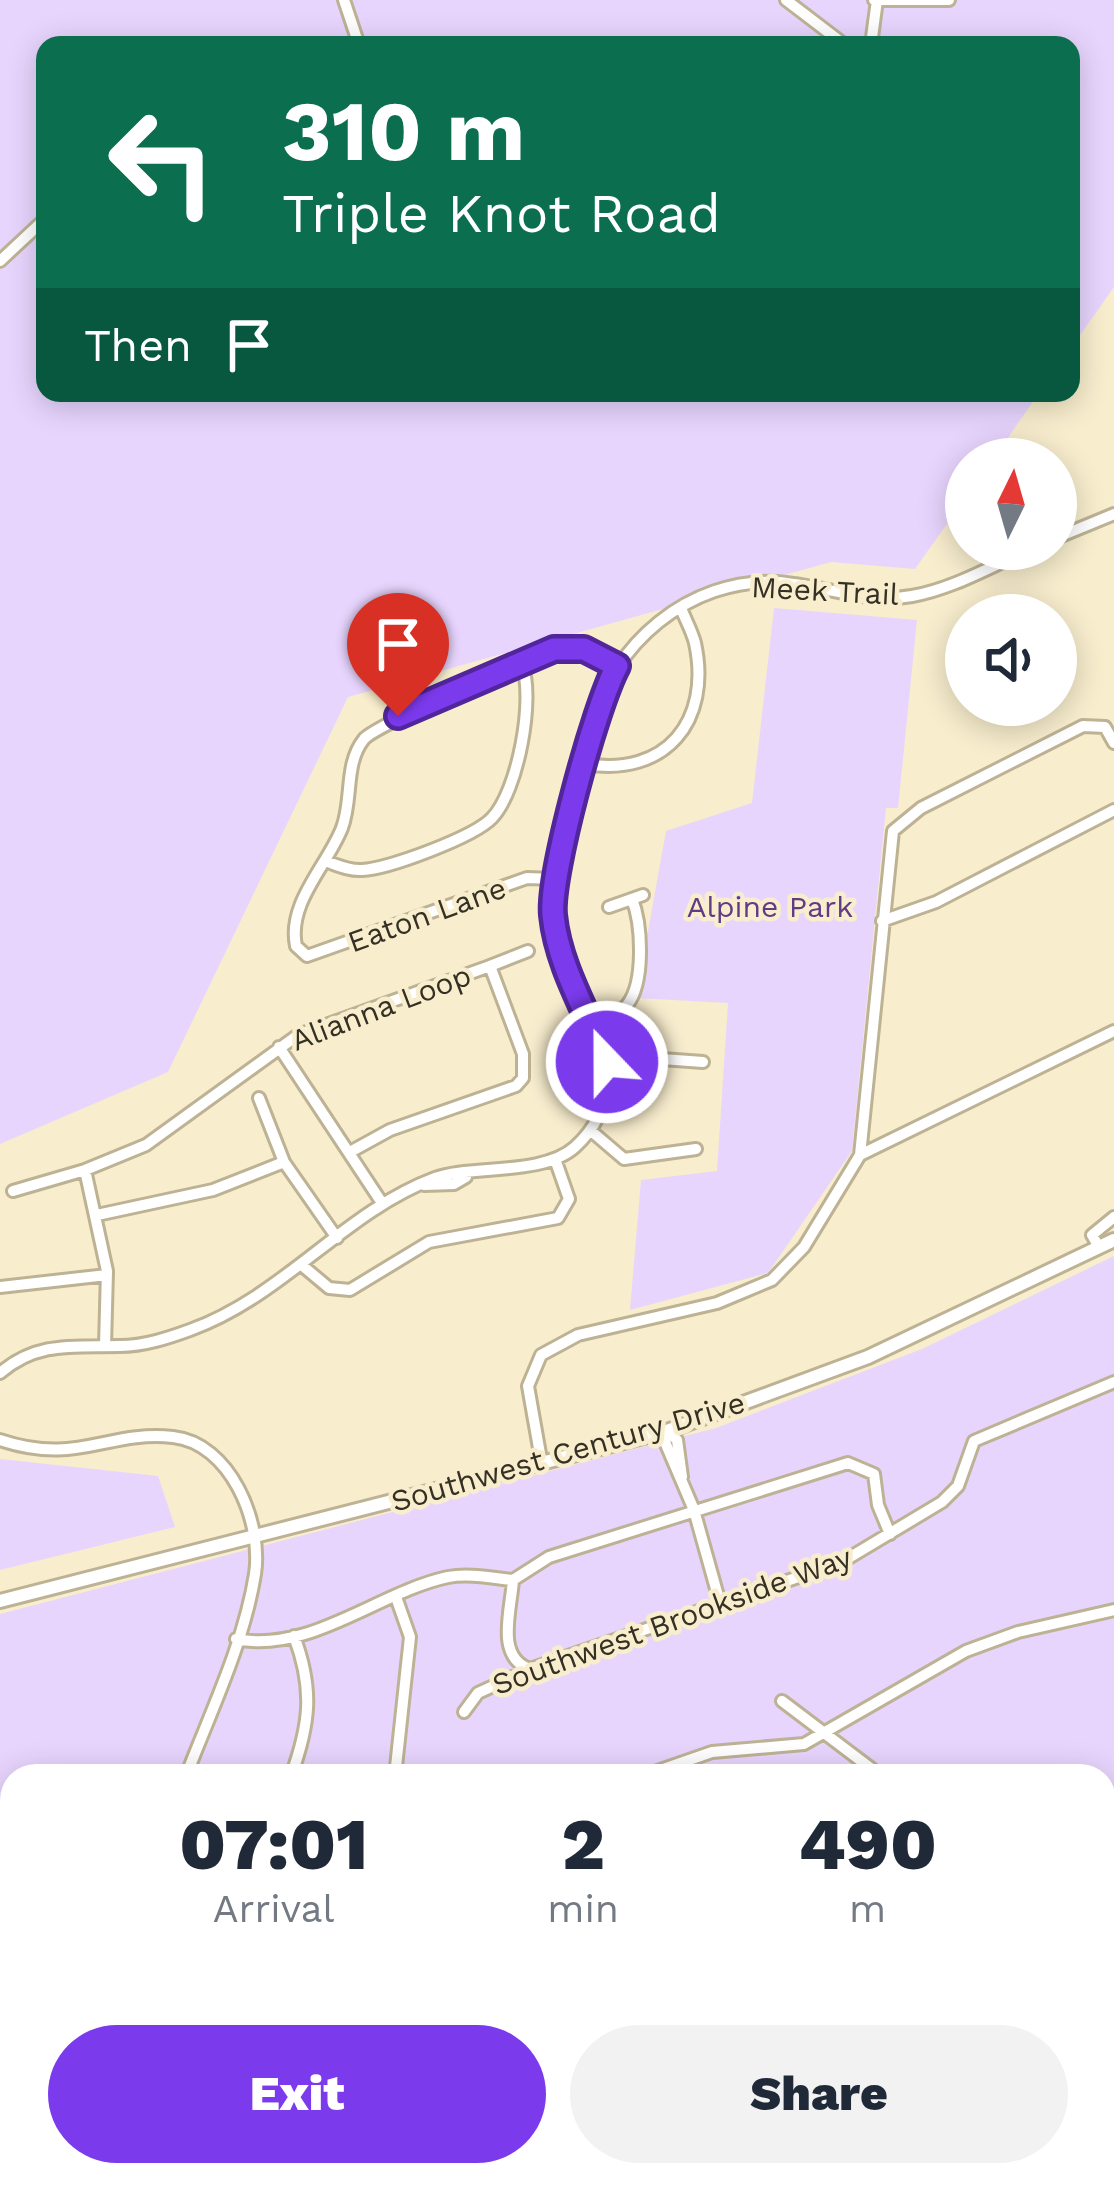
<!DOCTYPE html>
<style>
:root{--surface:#fff;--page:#f2f2f3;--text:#1f2937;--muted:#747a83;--accent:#7c3aed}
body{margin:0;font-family:"Work Sans",sans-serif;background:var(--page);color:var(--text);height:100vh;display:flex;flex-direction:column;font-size:45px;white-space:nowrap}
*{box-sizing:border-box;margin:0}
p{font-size:39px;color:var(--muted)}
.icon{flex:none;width:66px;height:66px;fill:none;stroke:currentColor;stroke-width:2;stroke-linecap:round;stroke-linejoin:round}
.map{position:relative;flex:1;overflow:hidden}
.side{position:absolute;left:0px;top:1764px;width:1116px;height:423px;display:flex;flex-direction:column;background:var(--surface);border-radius:36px 36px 0 0;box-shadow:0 6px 30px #0003}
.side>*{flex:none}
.top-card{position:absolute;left:36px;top:36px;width:1044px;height:366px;border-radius:24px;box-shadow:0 6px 30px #0003;background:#0b6e4f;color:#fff;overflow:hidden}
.needle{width:78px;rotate:5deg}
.buttons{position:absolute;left:945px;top:438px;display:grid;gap:24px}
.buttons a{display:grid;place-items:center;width:132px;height:132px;border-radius:50%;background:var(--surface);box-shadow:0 6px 30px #0003;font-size:60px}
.pin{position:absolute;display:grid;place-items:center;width:102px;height:102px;color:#fff;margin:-123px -51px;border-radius:50% 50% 50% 0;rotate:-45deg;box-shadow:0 0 12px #0007}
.pin .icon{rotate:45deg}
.me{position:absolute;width:132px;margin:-66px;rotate:338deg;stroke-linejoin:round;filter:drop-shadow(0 0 9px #0008)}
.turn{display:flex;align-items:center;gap:42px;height:252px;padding:0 48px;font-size:54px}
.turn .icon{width:156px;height:156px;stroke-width:2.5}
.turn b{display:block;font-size:84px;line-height:102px}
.then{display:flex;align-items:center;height:114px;padding:0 48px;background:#0003;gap:24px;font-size:45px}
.eta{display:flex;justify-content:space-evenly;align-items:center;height:204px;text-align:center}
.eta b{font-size:72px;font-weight:800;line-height:84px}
.cta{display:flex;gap:24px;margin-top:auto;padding:24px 48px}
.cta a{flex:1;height:138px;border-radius:72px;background:var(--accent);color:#fff;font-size:48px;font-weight:800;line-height:138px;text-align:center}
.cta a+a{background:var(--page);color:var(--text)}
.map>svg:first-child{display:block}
.green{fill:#e8d5fe;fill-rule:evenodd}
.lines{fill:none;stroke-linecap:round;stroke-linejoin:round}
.minor-casing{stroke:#bdb294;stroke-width:16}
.major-casing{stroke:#bdb294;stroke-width:18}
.minor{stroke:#fff;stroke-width:10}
.major{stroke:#fff;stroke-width:12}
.route-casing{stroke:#51269a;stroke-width:30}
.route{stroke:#7c3aed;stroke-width:21}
.labels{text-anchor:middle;stroke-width:9;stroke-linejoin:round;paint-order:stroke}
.street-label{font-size:30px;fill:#343024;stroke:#f8edcd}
.park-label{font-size:30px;fill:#623b87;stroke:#f8edcd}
</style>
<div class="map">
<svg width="1114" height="2185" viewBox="0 0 1114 2185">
<rect width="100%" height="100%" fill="#f8edcd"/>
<path class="green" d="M 0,0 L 1114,0 L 1114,287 L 1071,348 L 1071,45 L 45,45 L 45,393 L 1039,393 L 993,459 L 966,459 L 966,497 L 915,569 L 831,562 L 348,697 L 168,1072 L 0,1144 Z
M 774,608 L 917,620 L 898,808 L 886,808 L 852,1151 L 768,1273 L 630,1310 L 641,1180 L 717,1171 L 728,1003 L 636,998 L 666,831 L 752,803 Z
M 1114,1256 L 1114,2185 L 0,2185 L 0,1614 L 716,1428 L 922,1349 ZM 12,1776 L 1104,1776 L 1104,2175 L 12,2175 Z
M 0,1459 L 158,1476 L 175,1527 L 0,1570 Z"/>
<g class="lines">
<g class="minor-casing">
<path id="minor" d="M 344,0 L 359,45
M 786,0 L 845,45
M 874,0 L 949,0
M 871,45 L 877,0
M 0,261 L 45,219
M 1056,538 L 1114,514
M 586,764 C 665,777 712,722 695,643 C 692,631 685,619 681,608
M 325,861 C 337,865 349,871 362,870 C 388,869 474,837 492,818 C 518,791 535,698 522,665
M 554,879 L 527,878 L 307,956 L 296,946 C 287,903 327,866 342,828 C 353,799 344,764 364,739 C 375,726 536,653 556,649 C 579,645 599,653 617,666
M 609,907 L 643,895
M 882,921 L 936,902 L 1114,810
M 490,966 L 528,951
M 592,1024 C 603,1019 619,1015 627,1005 C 645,983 642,924 632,899
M 279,1047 L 382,1203
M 607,1062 L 648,1058 L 703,1062
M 259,1098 L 284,1162 L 337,1238
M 590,1130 L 624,1159 L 696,1149
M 860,1155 L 893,831 L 921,808 L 1083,726 L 1105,727 L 1114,743
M 85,1170 L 107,1271 L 105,1346
M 424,1185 L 454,1184 L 466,1177
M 13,1191 L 85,1170 L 146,1145 L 298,1035 L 490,966 L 523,1054 L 523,1078 L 516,1086 L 390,1130 L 350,1152
M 97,1215 L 213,1190 L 284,1162
M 1099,1247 L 1092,1235 L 1114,1217
M 304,1267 L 329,1288 L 350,1290 L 429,1242 L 558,1218 L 569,1199 L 555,1159
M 0,1287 L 107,1275
M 0,1373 C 37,1341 74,1347 120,1346 C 144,1346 168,1338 190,1330 C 284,1296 344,1212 435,1178 C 470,1165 543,1176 575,1147 C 657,1073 548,979 551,894 C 552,867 566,841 573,816 C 581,786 585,756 592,727 C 611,644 690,578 777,582 C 822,585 867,604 912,596 C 953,589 993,565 1031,549
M 667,1431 L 665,1442 L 694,1510 L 720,1603
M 667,1431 L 677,1440 L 682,1477
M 0,1440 C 78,1466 107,1430 173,1437 C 230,1443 263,1522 255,1574 C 244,1643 211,1711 186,1776
M 542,1465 L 528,1386 L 541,1355 L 578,1335 L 717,1303 L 772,1280 L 804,1247 L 860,1155 L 1114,1031
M 236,1639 C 310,1654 378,1592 448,1577 C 469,1573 492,1578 513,1580
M 530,1669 C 495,1657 511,1611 513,1580 L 549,1557 L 848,1463 L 874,1474 L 878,1505 L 890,1534
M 782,1701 L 881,1776
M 464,1712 L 478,1693 L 530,1669 L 842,1562 L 942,1502 L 958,1486 L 974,1441 L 1114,1382
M 291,1776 C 310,1724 314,1689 294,1636
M 395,1776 L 410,1637 L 396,1597
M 643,1776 L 712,1752 L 804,1744 L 966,1651 L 1018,1632 L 1114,1610
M 1104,1799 L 1114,1795
M 1104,2164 L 1114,2154
M 510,2175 L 516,2185
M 253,2185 L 255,2175
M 1084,2185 L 1094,2175"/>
</g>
<g class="major-casing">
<path id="major" d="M 0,1601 L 667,1431 L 868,1357 L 1114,1240"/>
</g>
<use href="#minor" class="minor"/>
<use href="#major" class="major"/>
</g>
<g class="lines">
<g class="route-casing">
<path id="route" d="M 398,716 L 554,649 L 584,649 L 617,666 C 596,704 549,875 553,915 C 558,966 588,1014 607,1062"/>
</g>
<use href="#route" class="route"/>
</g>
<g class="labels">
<g class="street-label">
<text transform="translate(825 591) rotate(3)" y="10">Meek Trail</text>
<text transform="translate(427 915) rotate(-20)" y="10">Eaton Lane</text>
<text transform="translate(381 1008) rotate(-21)" y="10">Alianna Loop</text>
<text transform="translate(568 1452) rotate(-16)" y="10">Southwest Century Drive</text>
<text transform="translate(672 1621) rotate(-20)" y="10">Southwest Brookside Way</text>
</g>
<g class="park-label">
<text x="770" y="917">Alpine Park</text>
</g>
</g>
</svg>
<div class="buttons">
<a><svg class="needle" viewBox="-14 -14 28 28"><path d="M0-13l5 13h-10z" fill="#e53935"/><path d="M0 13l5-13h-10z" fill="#747a83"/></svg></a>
<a><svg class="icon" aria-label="sound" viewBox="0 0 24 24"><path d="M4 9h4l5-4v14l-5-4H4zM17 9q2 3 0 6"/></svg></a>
</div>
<div class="pin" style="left:398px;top:716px;background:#d93025"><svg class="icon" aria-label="arrive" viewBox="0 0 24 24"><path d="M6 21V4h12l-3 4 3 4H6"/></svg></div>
<svg class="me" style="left:607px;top:1062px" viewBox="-20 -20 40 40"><circle r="17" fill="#7c3aed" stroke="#fff" stroke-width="3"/><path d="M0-11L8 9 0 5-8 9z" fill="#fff"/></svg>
<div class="top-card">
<div class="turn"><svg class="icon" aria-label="left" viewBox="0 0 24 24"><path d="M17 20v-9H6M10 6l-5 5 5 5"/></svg><div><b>310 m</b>Triple Knot Road</div></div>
<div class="then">Then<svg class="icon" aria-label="arrive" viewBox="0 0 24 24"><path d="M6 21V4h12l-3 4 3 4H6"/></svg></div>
</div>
<section class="side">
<div class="eta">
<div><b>07:01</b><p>Arrival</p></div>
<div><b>2</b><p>min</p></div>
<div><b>490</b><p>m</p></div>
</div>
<div class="cta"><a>Exit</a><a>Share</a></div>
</section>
</div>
